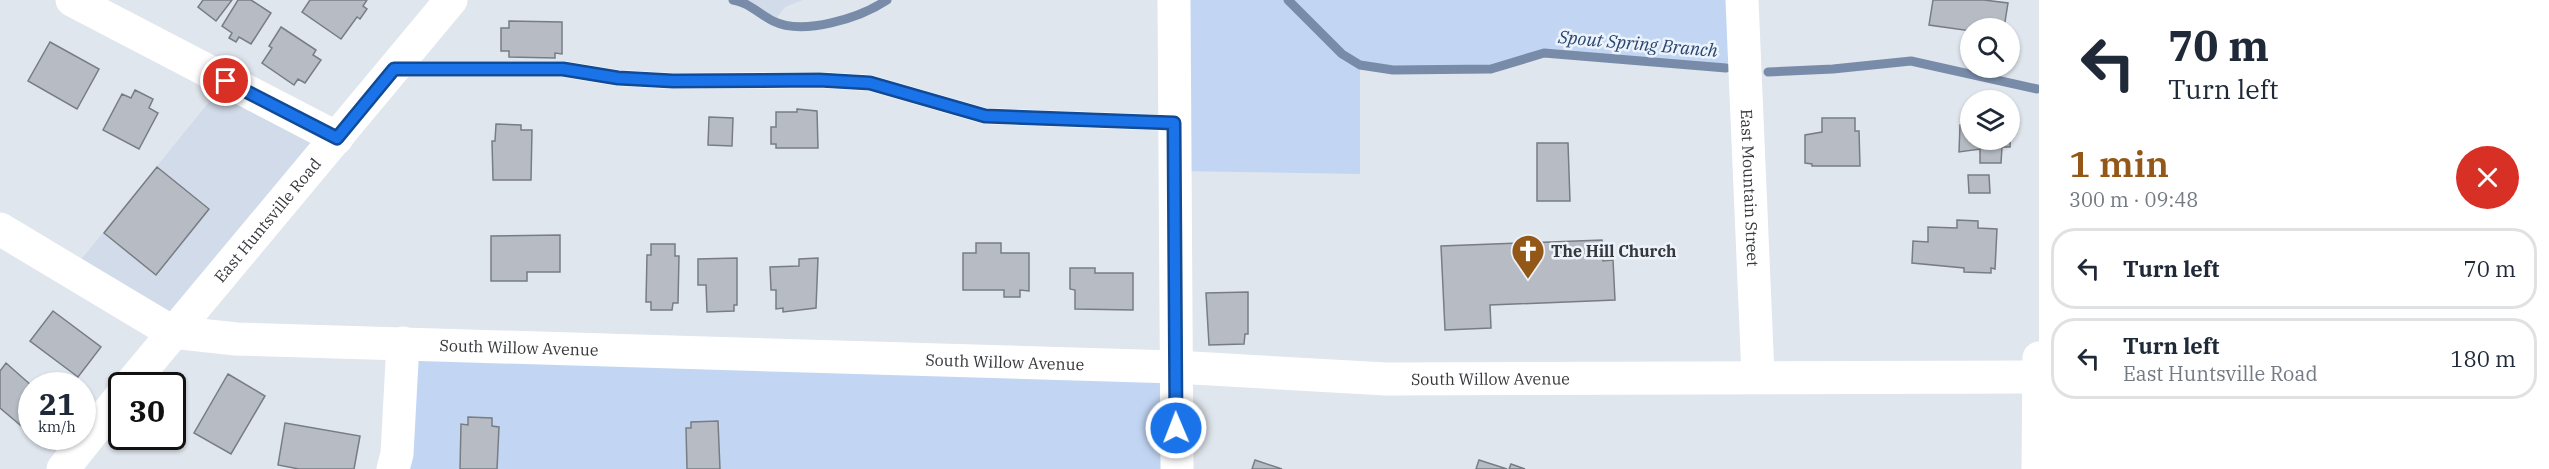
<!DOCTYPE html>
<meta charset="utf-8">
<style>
:root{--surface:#fff;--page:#f2f2f3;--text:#1f2937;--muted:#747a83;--line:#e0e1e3;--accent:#935717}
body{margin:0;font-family:"IBM Plex Serif",serif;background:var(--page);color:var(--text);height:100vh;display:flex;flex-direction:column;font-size:22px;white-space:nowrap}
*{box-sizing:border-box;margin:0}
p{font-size:20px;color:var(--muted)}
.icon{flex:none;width:33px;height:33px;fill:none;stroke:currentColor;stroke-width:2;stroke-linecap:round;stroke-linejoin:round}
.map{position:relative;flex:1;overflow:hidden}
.drawer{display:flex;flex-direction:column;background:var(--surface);width:510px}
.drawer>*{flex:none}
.top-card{background:#fff;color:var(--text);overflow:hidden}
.buttons{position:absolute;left:1960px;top:18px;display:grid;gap:12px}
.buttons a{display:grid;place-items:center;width:60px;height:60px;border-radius:50%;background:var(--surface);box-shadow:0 2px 4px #0004;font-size:30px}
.speed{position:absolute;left:18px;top:372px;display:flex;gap:12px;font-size:30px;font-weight:700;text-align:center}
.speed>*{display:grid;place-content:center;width:78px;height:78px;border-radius:50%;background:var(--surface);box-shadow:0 2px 4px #0004;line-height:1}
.speed small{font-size:15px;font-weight:400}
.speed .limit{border:3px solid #111;border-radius:9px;background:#fff;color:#111}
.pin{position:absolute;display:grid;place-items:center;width:51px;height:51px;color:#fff;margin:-26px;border:3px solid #fff;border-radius:50%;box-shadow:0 2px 6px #0007}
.me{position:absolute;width:66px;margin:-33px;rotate:359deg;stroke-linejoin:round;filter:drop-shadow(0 0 4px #0008)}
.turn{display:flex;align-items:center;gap:21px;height:126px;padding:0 30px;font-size:27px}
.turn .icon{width:78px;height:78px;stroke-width:2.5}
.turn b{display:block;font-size:42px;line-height:51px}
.round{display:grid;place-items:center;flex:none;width:63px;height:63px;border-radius:32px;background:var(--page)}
.summary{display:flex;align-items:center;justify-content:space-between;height:102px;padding:0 30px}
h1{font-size:36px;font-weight:600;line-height:45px;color:var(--accent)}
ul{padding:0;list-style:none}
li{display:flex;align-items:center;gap:18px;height:81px;margin:0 12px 9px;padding:0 18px;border:3px solid var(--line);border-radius:24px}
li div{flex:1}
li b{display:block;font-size:22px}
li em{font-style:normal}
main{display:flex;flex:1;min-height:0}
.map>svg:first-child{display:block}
.built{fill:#d1dbe9}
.green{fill:#c2d6f4}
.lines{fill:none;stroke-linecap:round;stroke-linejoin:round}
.stream{stroke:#788ca9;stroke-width:9}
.building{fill:#b7bcc4;stroke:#787d84;stroke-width:1.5}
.service{stroke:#fff;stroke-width:16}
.minor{stroke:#fff;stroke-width:33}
.tertiary{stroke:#fff;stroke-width:33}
.route-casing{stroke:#114b97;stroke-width:15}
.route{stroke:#1a73e8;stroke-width:10}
.labels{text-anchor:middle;stroke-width:5;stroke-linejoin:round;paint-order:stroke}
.street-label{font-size:16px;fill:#36383b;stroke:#edf3fb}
.poi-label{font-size:16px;font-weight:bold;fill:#36383b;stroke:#edf3fb;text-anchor:start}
.water-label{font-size:18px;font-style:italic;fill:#294670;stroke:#edf3fb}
</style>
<main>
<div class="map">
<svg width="2039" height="469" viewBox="0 0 2039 469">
<rect width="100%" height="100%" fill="#e0e6ee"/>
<path class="built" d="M 733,0 L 803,0 L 785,7 L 774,21 L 742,1 Z
M 226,81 L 337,138 L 172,332 L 71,272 Z"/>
<path class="green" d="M 1174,0 L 1742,0 L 1745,69 L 1544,53 L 1491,69 L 1393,70 L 1360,65 L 1360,174 L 1175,171 Z
M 403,343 L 1175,367 L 1177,469 L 393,469 Z"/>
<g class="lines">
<path class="stream" d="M 733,0 C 748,2 759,14 773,21 C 803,36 860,18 887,0
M 1288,0 L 1342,54 L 1360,65 L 1393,70 L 1491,69 L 1544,53 L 1726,68
M 1768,72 L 1833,69 L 1911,61 L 2037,89"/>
</g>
<path class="building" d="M 203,0 L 232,0 L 216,21 L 198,7 Z
M 238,0 L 251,0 L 271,13 L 251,44 L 239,37 L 236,42 L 229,38 L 232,33 L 222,26 Z
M 310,0 L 367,0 L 363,6 L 367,9 L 360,19 L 357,17 L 341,39 L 302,12 Z
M 1933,0 L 1984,0 L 2008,3 L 2004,28 L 1971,28 L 1971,31 L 1929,25 Z
M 509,21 L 562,22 L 562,54 L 555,53 L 555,58 L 509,57 L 509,51 L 501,51 L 501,28 L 509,28 Z
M 281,27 L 316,50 L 313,55 L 321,60 L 305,83 L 298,79 L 294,85 L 262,63 L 272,48 L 269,46 Z
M 50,42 L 99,69 L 77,109 L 28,81 Z
M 135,90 L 153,99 L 149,108 L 158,113 L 139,149 L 103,130 L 122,94 L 131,98 Z
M 2010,105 L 2012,105 L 2010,147 L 2002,147 L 2001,163 L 1980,163 L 1980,149 L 1959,152 L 1960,125 L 1971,126 L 1971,140 L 2010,140 Z
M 797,109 L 817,111 L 818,148 L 776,148 L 776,144 L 771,144 L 771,127 L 776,127 L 776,112 L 797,112 Z
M 709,117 L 733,118 L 732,146 L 708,145 Z
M 1822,118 L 1855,118 L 1855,131 L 1859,131 L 1860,166 L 1812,166 L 1812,164 L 1805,163 L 1805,135 L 1822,132 Z
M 496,124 L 521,125 L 521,130 L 532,130 L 531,180 L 493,180 L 492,141 L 495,141 Z
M 1537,143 L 1568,143 L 1570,201 L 1537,201 Z
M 157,167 L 209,209 L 156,275 L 104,233 Z
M 1968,175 L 1989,175 L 1990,193 L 1969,193 Z
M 1957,220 L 1978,221 L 1978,228 L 1997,229 L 1995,269 L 1991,268 L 1991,273 L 1964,272 L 1964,268 L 1912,263 L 1913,241 L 1928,242 L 1928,227 L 1957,228 Z
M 560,235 L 560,272 L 527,272 L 527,281 L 491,281 L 491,236 Z
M 1602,240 L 1603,261 L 1613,260 L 1615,300 L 1490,305 L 1491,328 L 1445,330 L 1441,246 Z
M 976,243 L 1001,243 L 1001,253 L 1029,253 L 1029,291 L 1020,290 L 1020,297 L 1004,297 L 1004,290 L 963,290 L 963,253 L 976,253 Z
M 651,244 L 675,244 L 675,256 L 679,256 L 678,303 L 673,303 L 672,310 L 651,310 L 651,302 L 646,302 L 647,255 L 651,255 Z
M 737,258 L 737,305 L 734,305 L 734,311 L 707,312 L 706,285 L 698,285 L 698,259 Z
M 818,258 L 816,308 L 783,312 L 783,308 L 776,309 L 776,290 L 771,290 L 770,267 L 799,266 L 799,259 Z
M 1070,268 L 1095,268 L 1095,273 L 1133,273 L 1133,310 L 1075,309 L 1075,290 L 1070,289 Z
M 1248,292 L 1248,334 L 1245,334 L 1244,344 L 1209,345 L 1206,293 Z
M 53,311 L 101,347 L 78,377 L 30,341 Z
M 6,363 L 32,386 L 32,423 L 26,430 L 0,408 L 0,371 Z
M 228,374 L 265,396 L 231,454 L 194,433 Z
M 468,417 L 492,418 L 492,426 L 499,427 L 497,469 L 460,469 L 461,424 L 468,425 Z
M 718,421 L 720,469 L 687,469 L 686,428 L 691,428 L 691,422 Z
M 285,423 L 360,436 L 354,469 L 299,469 L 278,465 Z
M 1255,460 L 1282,469 L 1252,469 Z
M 1479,460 L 1507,469 L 1476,469 Z
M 1511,464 L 1525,469 L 1509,469 Z"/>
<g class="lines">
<path class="service" d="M 394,69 L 563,69 L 618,78 L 673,81 L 819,80 L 870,83 L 985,116 L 1174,123"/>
<g class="minor">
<path d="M 72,0 L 337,138"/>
<path d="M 1174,0 L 1177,469"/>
<path id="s1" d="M 1742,0 L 1758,376"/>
<path id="s2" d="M 0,229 L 172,332 L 236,339 L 1175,367 L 1386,379 L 2039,377"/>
<path d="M 393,469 L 397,454 L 403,343"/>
<path d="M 2038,469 L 2039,358"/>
</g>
<g class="tertiary">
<path id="s3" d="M 129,386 L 451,0"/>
<path d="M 63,469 L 122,395"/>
</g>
</g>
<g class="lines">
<g class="route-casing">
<path id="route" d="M 226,81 L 337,138 L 394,69 L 563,69 L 618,78 L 673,81 L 819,80 L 870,83 L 985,116 L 1174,123 L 1176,428"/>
</g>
<use href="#route" class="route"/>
</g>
<defs>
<g id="church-pin" transform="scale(1.725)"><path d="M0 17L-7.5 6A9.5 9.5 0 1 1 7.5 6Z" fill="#935717" stroke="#edf3fb"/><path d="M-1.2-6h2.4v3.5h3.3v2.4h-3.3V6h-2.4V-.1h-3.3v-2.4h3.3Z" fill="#fff"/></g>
</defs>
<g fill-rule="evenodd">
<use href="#church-pin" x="1528" y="251"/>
</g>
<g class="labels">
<g class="street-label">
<text dy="6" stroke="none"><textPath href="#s1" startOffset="188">East Mountain Street</textPath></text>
<text dy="6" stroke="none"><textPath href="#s3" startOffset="216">East Huntsville Road</textPath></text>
<text dy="6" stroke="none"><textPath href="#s2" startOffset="548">South Willow Avenue</textPath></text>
<text dy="6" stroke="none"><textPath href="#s2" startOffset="1034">South Willow Avenue</textPath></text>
<text dy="6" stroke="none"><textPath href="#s2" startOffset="1520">South Willow Avenue</textPath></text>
</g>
<g class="poi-label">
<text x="1551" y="257">The Hill Church</text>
</g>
<g class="water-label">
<text transform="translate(1638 44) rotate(5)" y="6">Spout Spring Branch</text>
</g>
</g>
</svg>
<div class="buttons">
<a><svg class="icon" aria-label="search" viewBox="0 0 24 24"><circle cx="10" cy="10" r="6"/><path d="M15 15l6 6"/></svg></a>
<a><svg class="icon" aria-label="layers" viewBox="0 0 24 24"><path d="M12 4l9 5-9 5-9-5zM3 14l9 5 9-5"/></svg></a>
</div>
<div class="speed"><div>21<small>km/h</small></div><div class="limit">30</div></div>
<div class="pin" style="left:226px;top:81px;background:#d93025"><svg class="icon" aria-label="arrive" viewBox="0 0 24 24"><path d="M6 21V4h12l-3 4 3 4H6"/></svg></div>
<svg class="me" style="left:1176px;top:428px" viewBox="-20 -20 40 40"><circle r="17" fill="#1a73e8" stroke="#fff" stroke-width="3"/><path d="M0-11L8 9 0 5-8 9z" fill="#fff"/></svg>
</div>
<section class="drawer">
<div class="top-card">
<div class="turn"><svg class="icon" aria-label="left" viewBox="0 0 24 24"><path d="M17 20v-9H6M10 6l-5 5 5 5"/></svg><div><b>70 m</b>Turn left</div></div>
</div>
<div class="summary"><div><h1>1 min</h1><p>300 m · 09:48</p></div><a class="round" style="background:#d93025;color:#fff"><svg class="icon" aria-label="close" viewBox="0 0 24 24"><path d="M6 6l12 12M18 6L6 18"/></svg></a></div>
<ul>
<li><svg class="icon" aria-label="left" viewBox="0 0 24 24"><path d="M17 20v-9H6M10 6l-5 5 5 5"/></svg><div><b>Turn left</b></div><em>70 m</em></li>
<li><svg class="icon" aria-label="left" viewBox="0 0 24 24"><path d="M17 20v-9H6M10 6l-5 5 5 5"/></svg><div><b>Turn left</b><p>East Huntsville Road</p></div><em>180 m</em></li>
</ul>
</section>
</main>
